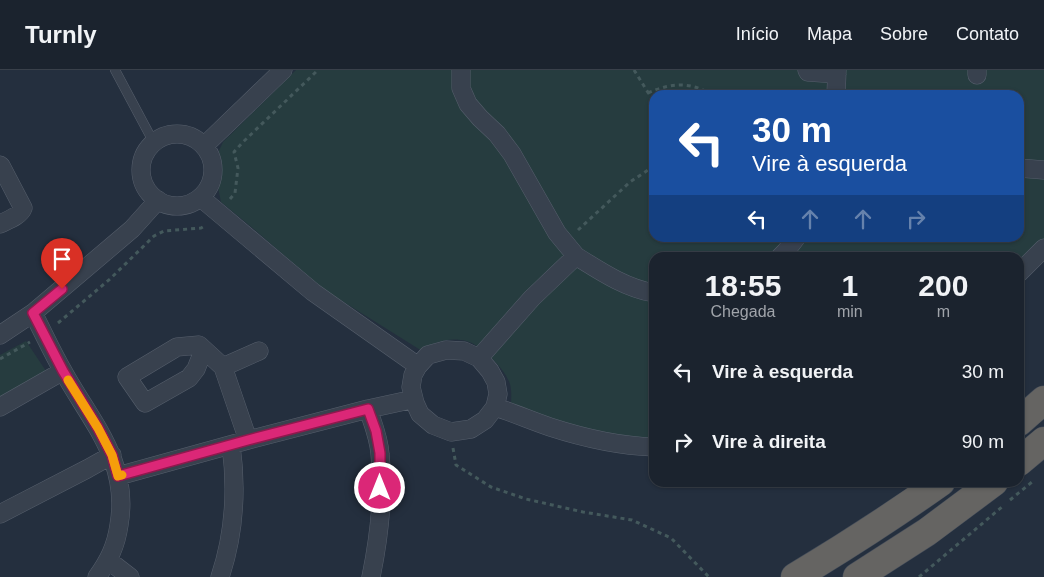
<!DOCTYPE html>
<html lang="pt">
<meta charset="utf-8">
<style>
:root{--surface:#1b232e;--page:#282f3a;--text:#f1f3f6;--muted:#a0a4aa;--line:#39404a}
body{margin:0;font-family:Arial,sans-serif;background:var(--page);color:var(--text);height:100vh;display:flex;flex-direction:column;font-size:19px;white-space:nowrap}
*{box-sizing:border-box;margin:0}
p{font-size:16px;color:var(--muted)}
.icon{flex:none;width:28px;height:28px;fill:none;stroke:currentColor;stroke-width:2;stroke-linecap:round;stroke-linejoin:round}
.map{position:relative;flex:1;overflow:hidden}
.side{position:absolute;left:649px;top:182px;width:375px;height:235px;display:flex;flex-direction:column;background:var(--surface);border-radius:15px;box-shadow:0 1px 4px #0004,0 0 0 1px var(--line)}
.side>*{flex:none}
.guide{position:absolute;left:649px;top:20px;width:375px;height:152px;border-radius:15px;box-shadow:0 1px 4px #0004,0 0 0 1px var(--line);background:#1a4fa0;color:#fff;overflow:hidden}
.pin{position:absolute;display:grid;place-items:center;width:42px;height:42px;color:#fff;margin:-51px -21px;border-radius:50% 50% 50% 0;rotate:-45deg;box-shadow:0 0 5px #0007}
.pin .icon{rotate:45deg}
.me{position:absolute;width:55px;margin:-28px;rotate:0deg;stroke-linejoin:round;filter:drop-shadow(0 0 4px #0008)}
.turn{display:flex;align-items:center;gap:18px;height:105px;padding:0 20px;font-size:22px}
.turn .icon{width:65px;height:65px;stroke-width:2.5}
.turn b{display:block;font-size:35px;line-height:42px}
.lanes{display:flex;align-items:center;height:48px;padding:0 20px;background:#0003;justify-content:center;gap:25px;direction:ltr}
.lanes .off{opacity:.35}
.eta{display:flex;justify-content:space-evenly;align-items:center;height:85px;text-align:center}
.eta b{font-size:30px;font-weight:800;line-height:35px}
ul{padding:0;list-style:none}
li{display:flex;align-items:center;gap:15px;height:70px;padding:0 20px}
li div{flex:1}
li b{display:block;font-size:19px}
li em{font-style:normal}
header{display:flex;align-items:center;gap:30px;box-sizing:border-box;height:70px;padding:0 25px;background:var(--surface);border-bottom:1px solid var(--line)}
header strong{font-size:24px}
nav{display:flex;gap:28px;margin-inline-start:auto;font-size:18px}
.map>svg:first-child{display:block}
.green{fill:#263c3f;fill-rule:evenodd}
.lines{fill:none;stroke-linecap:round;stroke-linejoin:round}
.service-casing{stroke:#565f6c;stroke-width:10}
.minor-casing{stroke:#565f6c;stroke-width:19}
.trunk-casing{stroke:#434c59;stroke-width:29}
.path{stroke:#44595c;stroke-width:3;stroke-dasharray:4 4;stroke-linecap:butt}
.service{stroke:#38414e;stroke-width:9}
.minor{stroke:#38414e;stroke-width:18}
.trunk{stroke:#656462;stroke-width:28}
.route-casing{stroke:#8e194d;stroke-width:12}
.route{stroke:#db2777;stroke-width:9}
.slow{stroke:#f59e0b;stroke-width:9}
</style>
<header>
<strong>Turnly</strong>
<nav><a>Início</a><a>Mapa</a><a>Sobre</a><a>Contato</a></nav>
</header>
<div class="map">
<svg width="1044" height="507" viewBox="0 0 1044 507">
<rect width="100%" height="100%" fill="#242f3e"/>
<path class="green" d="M 296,0 L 1044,0 L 1044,170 L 1019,195 L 1019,188 L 654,188 L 654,372 L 619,369 L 511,338 C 511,330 512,322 510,314 C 506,303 498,294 489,286 C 485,283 481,279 477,276 C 461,265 436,269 422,281 L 323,219 L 255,160 L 221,132 L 217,112 L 215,89 L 223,72 ZM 654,25 L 1019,25 L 1019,168 L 654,168 Z
M 26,271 L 48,304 L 0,331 L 0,285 Z"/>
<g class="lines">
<g class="service-casing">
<path id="service" d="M 115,0 L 154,73"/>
</g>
<g class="minor-casing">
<path id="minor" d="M 461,0 L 461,18 L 468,34 L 480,48 L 497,64 L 512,84 L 557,163 L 576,186 L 532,228 L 479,288
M 807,0 L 808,2 L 837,4
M 977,5 L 977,0
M 836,25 L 837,0
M141 100a36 36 0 1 1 72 0a36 36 0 1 1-72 0Z
M 204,76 L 283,0
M 0,95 L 1,96 L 23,138 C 20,146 8,150 0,154
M 1019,98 L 1044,100
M 201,128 L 313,222 L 418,296
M 576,186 C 600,201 625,218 654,223
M 779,188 L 786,181 L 796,168
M 1019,203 L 1044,178
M 33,243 C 43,262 52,282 63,301 C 91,352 130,391 119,455 C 116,476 109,490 97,507
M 0,265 L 33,243 L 132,159 L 158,130
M 446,280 L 464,281 L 479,288 L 490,301 L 496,312 L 498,324 L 495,337 L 485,350 L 471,359 L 451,362 L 433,355 L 420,344 L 415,333 L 411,317 L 413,305 L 418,296 L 428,285 Z
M 207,283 L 200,289 L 196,299 L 189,308 L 145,333 L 127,307 L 177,277 L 199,275 L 223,297 L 248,370
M 223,297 L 259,281
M 0,337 L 63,301
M 495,337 C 514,343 532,351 550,357 C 584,368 619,376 654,377
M 368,339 L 414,329
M 118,406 L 248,370 L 368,339 C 373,354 379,368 380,384 C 384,423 379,468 371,507
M 0,444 L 87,399 L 112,385
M 108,490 L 130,507
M 220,507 C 234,465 237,419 231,375"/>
</g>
<g class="trunk-casing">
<path id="trunk" d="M 1019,352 L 1044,330
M 1019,392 L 1044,371
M 795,507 C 845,477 893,446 941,412
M 857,507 L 927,462 L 994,412"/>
</g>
<path class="path" d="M 634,0 L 654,32
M 648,23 C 671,13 690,11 712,25
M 230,129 L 235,123 L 238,98 L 234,82 L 242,73 L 318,0
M 578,160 L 630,112 L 654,96
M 58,253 L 110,209 L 154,166 L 164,161 L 201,158 L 206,155
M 0,289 L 30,272
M 453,378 L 456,395 L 491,417 L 526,429 L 583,442 L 632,450 L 671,468 L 709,507
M 1010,430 L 1032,412
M 919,507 L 1003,436"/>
<use href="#service" class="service"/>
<use href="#minor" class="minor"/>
<use href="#trunk" class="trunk"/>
</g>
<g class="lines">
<g class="route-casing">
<path id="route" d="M 62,219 L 33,243 L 63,301 L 98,358 L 112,385 L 118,406 L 248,370 L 368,339 L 376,361 L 380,383 L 380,418"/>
</g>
<use href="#route" class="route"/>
<path class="slow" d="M 68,310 L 98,358 L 112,385 L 118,406 L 122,405"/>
</g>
</svg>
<div class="pin" style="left:62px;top:219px;background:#d93025"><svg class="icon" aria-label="arrive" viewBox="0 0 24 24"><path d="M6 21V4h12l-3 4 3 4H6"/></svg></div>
<svg class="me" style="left:380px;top:418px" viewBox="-20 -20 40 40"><circle r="17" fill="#db2777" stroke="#fff" stroke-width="3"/><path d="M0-11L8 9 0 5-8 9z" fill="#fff"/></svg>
<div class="guide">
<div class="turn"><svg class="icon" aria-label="left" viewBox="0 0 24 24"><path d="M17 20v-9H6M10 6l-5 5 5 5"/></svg><div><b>30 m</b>Vire à esquerda</div></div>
<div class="lanes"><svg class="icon" aria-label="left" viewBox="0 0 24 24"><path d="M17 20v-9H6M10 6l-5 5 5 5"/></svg><svg class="icon off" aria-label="ahead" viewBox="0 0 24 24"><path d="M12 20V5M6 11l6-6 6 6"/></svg><svg class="icon off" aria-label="ahead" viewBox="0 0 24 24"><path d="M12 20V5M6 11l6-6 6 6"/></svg><svg class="icon off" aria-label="right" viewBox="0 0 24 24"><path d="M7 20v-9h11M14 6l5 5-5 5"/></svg></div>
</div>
<section class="side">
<div class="eta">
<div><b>18:55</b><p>Chegada</p></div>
<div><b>1</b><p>min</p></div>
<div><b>200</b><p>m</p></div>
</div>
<ul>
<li><svg class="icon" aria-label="left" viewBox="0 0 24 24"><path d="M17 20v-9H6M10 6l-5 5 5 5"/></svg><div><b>Vire à esquerda</b></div><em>30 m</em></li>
<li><svg class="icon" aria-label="right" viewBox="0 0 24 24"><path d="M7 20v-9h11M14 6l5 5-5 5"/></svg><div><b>Vire à direita</b></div><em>90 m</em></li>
</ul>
</section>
</div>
